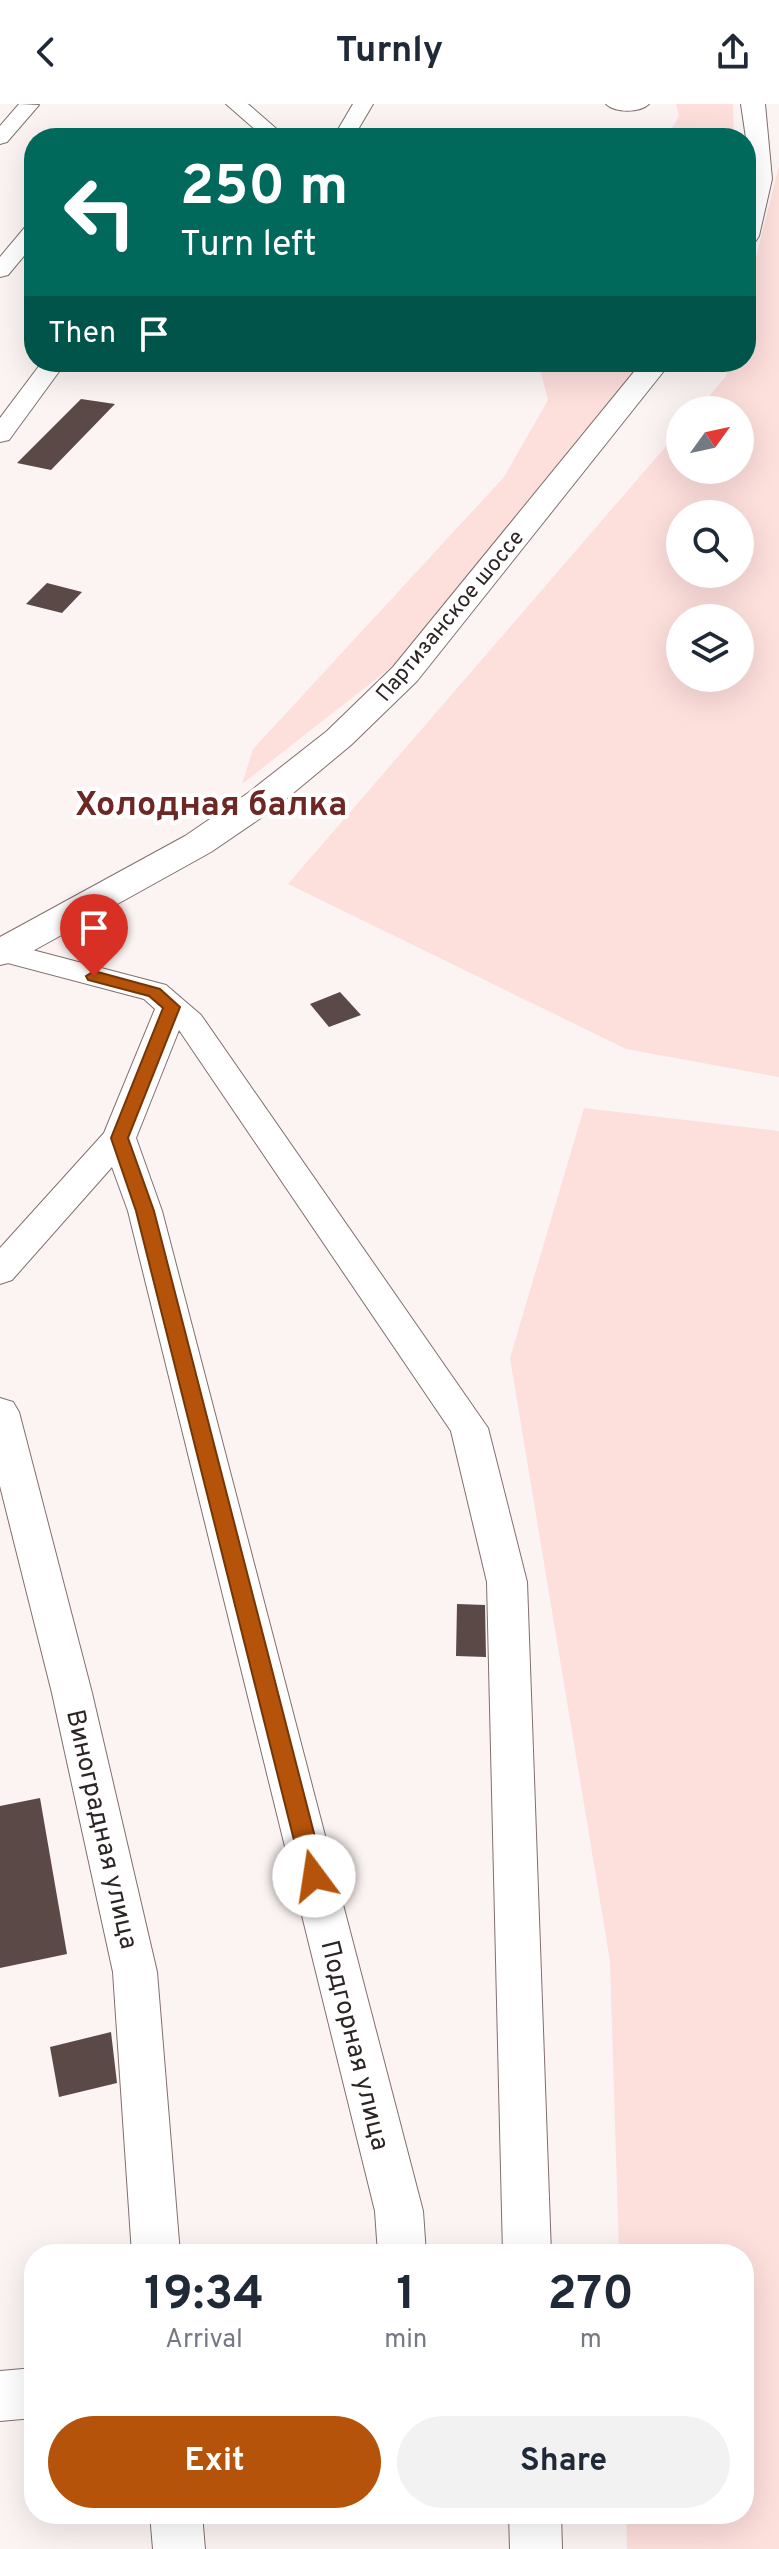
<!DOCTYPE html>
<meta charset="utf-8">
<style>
:root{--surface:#fff;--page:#f2f2f3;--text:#1f2937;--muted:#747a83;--accent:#b45309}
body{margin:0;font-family:Overpass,sans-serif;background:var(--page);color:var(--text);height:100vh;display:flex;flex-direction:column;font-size:30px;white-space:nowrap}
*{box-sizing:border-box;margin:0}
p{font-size:26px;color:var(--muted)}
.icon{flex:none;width:44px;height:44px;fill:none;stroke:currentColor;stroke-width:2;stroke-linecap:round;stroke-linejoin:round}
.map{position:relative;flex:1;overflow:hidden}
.sheet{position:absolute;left:24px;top:2140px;width:730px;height:280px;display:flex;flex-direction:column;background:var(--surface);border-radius:32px;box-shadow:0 8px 32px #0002}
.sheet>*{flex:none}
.hud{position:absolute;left:24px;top:24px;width:732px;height:244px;border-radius:32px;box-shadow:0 8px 32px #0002;background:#00695c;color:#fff;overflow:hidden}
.needle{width:52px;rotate:57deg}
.tools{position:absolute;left:666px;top:292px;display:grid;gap:16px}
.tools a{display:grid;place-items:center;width:88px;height:88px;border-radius:50%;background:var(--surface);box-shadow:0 8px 32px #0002;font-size:40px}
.pin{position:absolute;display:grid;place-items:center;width:68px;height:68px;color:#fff;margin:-82px -34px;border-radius:50% 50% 50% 0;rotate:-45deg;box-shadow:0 0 8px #0007}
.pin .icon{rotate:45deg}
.me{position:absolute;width:88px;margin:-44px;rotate:346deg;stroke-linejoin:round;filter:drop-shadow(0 0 6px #0008)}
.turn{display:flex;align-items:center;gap:28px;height:168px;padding:0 24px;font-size:36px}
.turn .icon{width:104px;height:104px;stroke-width:2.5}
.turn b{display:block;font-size:56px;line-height:68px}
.then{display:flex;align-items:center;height:76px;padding:0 24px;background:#0003;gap:16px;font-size:30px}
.eta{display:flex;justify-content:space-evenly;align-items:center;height:136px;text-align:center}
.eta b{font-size:48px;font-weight:700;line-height:56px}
.primary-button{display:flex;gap:16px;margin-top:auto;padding:16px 24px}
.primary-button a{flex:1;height:92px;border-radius:48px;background:var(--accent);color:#fff;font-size:32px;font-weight:700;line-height:92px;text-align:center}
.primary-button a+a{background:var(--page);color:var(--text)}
header{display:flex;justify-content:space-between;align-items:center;height:104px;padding:0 24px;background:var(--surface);font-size:36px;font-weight:700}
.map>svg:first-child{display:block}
.green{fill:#fddfdc;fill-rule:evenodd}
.building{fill:#5a4947}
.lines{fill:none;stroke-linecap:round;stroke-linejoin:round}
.street-casing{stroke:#816f6d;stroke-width:2}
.secondary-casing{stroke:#816f6d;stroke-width:2}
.street{fill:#fff;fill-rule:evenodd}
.secondary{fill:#fff;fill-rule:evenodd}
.route{fill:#b45309;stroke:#753606;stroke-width:2}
.labels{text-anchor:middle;stroke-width:8;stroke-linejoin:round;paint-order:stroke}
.far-street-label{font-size:22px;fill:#2c2524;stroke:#fff}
.street-label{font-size:26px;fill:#2c2524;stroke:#fff}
.district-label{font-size:34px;font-weight:bold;fill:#6d2826;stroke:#fff}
</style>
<header><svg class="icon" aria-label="back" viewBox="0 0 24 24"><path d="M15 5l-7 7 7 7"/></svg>Turnly<svg class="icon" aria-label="share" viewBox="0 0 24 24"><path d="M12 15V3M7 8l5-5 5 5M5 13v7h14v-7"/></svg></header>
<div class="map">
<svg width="779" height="2445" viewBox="0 0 779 2445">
<rect width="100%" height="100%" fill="#fcf4f3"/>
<path class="green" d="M 676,0 L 733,0 L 734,34 L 666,34 L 679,12 Z
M 779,62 L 779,973 L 626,945 L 288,780 L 680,326 L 680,366 L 740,366 L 740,306 L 697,306 L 726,272 L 730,258 L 746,258 L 746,193 ZM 740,410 L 740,470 L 680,470 L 680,410 ZM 680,514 L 740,514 L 740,574 L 680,574 Z
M 538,258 L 641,258 L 566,357 L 408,550 L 242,680 L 253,645 L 504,373 L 548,296 Z
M 584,1004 L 779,1027 L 779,2445 L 627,2445 L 626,2410 L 744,2410 L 744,2150 L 619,2150 L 610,1857 L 510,1254 Z"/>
<path class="building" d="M 81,295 L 115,300 L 51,366 L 17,359 Z
M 47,479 L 82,488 L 62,509 L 26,500 Z
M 340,888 L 361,911 L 329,923 L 310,900 Z
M 457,1500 L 485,1501 L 486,1553 L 456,1552 Z
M 40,1694 L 67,1850 L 0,1864 L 0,1702 Z
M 111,1928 L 117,1979 L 59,1993 L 50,1943 Z"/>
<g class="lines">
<g class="street-casing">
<path id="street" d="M 19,0 L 39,1 L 7,38 L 0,40 L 0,22 Z
M 226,0 L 248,0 L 287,34 L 265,34 Z
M 353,0 L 373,0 L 353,34 L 333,34 Z
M 606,0 L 649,0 C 640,9 615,9 606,0 Z
M 34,121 L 34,140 L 8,171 L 0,173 L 0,153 L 26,122 Z
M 42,258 L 66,258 L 9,336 L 0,338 L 0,314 Z
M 2,838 L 166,881 L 201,911 L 488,1324 L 527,1478 L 551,2150 L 503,2150 L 487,1478 L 451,1327 L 179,926 L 136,1034 L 162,1107 L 423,2107 L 426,2150 L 378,2150 L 375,2107 L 128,1107 L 112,1063 L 12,1176 L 0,1180 L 0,1144 L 104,1029 L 155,905 L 144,895 L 0,857 Z
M 0,1294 L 13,1298 L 19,1308 L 92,1589 L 157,1868 L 180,2150 L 132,2150 L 113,1868 L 52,1589 L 0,1382 Z
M 34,2264 L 34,2314 L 0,2317 L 0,2267 Z
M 150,2410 L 202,2410 L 205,2445 L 153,2445 Z
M 509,2410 L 561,2410 L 562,2445 L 510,2445 Z"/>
</g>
<g class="secondary-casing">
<path id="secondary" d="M 741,0 L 765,0 L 772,75 L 759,132 L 755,138 L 746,140 L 746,34 Z
M 642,258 L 671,258 L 417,577 L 351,641 L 274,705 L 211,748 L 13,858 L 0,861 L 0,833 L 185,732 L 248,689 L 327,627 L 393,563 Z"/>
</g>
<use href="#street" class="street"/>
<use href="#secondary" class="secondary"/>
</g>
<path class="route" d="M 94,867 L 160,885 L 180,903 L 128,1034 L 154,1107 L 325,1772 L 322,1779 L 314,1782 L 306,1779 L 303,1772 L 136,1107 L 111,1034 L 163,904 L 149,892 L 88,876 L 86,872 Z"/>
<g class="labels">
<g class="far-street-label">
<text transform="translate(449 511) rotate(-50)" y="8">Партизанское шоссе</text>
</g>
<g class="street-label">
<text transform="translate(103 1725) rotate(77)" y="9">Виноградная улица</text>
<text transform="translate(356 1941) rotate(76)" y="9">Подгорная улица</text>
</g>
<g class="district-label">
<text x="211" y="711">Холодная балка</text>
</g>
</g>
</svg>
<div class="tools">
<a><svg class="needle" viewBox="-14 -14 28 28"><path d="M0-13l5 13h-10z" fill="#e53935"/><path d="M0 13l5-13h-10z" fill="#747a83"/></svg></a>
<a><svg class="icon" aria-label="search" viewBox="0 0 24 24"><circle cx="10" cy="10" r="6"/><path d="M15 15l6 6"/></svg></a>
<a><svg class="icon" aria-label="layers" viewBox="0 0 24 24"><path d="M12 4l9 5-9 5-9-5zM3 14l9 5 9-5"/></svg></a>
</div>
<div class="pin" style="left:94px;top:872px;background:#d93025"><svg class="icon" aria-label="arrive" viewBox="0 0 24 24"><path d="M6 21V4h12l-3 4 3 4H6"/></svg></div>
<svg class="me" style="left:314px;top:1772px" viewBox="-20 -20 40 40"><circle r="19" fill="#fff"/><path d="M0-13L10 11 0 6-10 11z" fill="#b45309"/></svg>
<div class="hud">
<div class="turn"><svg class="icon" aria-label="left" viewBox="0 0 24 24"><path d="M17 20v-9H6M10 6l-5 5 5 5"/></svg><div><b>250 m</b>Turn left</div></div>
<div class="then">Then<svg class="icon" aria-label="arrive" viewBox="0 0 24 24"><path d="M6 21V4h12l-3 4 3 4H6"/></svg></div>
</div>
<section class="sheet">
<div class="eta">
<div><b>19:34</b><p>Arrival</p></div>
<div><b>1</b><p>min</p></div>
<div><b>270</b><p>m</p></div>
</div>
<div class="primary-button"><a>Exit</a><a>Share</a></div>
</section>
</div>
